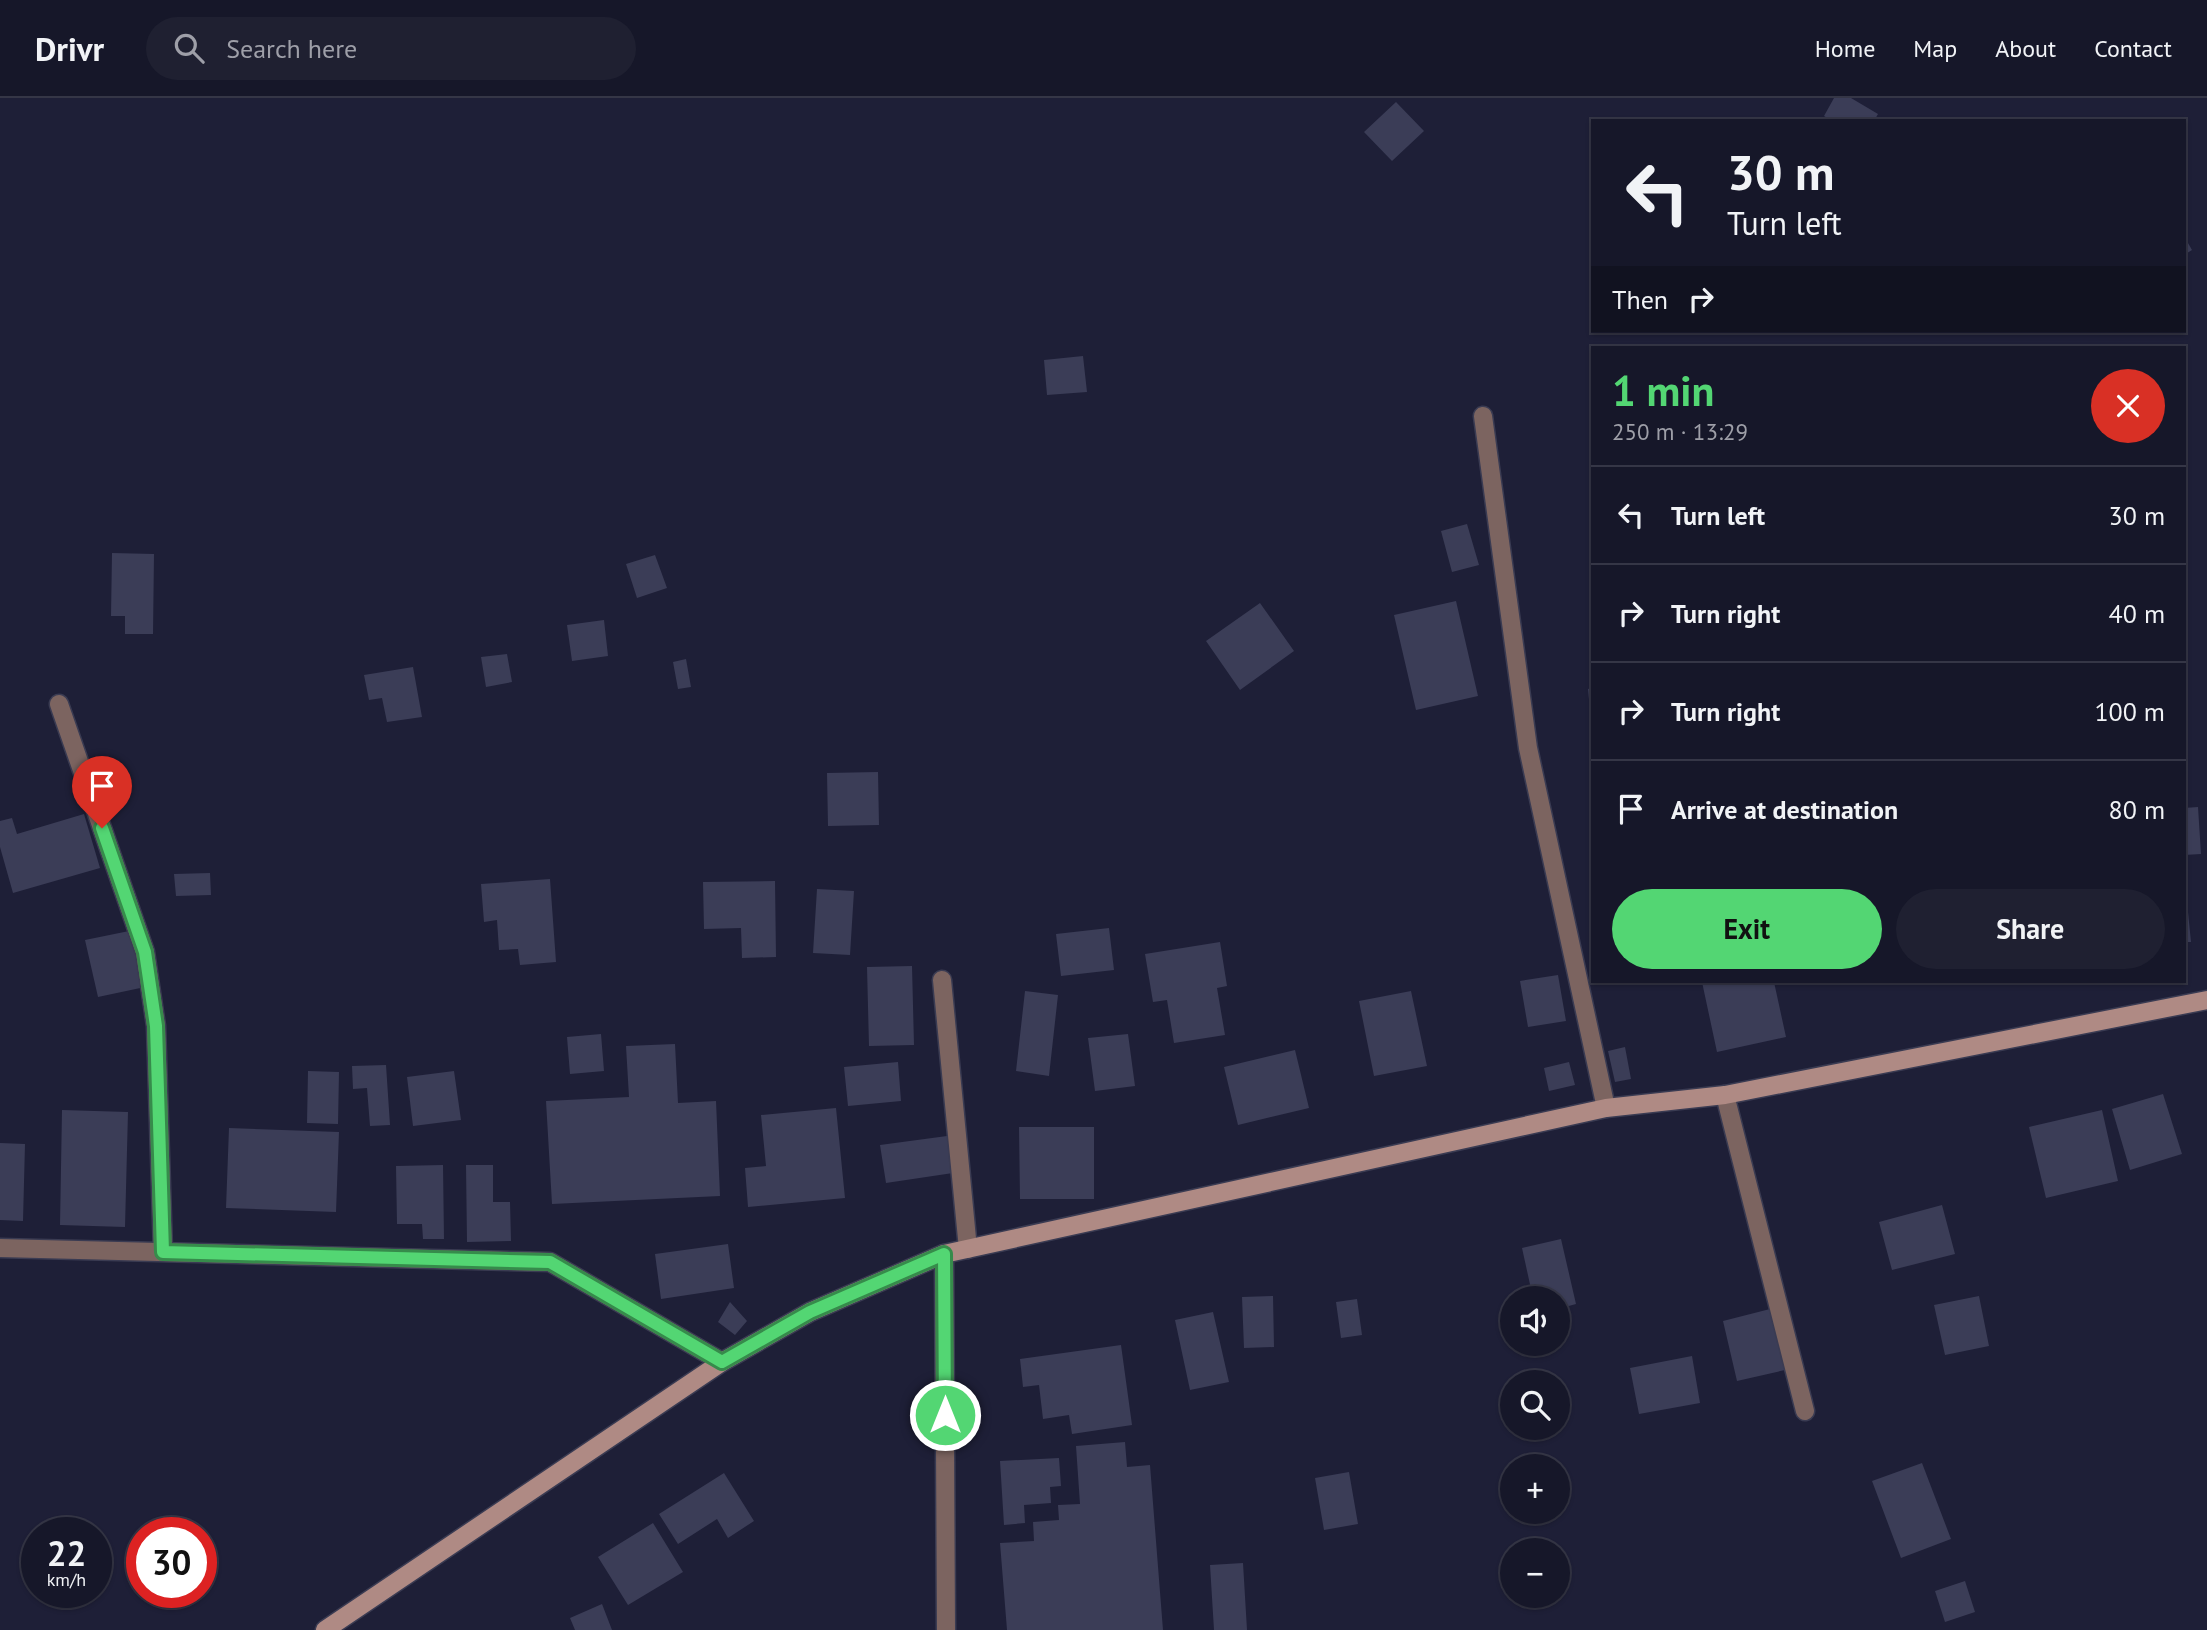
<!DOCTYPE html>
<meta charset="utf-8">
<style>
:root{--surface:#161729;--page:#1f2031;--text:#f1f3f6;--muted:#9e9fa8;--line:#353646;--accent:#53d673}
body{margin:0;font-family:"PT Sans",sans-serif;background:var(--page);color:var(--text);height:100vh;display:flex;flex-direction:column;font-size:26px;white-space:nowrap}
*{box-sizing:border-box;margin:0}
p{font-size:23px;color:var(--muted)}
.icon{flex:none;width:38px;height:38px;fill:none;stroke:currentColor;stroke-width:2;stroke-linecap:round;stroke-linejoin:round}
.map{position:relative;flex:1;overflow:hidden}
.side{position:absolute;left:1591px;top:248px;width:595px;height:637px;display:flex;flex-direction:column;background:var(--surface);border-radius:0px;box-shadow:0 2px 5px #0004,0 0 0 2px var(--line)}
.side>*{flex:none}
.guide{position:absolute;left:1591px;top:21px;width:595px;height:214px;border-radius:0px;box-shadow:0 2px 5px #0004,0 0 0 2px var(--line);background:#161729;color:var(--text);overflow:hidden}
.fabs{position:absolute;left:1500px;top:1188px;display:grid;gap:14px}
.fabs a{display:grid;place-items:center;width:70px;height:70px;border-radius:50%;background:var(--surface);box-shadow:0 2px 5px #0004,0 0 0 2px var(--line);font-size:35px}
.speed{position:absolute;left:21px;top:1419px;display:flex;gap:14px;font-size:35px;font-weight:700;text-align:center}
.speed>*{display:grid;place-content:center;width:91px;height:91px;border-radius:50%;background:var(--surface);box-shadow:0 2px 5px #0004,0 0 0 2px var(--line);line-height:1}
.speed small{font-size:18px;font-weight:400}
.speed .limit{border:10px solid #d22;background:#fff;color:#111}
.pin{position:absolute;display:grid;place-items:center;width:60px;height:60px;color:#fff;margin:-72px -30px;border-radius:50% 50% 50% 0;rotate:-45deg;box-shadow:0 0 7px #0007}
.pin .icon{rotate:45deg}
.me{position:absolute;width:77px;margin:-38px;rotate:0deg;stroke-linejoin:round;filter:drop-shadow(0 0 5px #0008)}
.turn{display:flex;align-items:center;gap:24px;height:147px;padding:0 21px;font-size:32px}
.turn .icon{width:91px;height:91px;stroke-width:2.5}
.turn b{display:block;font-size:49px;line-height:60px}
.then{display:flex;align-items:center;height:66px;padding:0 21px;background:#0003;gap:14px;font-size:26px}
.round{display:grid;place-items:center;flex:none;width:74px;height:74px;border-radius:37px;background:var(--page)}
.head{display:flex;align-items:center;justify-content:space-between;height:119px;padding:0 21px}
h1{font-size:42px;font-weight:700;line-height:52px;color:var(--accent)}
.primary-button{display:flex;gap:14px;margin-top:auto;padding:14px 21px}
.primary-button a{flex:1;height:80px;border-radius:42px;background:var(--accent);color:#111;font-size:28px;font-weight:700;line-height:80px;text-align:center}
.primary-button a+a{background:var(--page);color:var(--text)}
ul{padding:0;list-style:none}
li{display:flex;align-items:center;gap:21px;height:98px;padding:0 21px;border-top:2px solid var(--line)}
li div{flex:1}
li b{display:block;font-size:26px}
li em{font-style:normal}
header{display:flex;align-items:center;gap:42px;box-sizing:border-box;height:98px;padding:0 35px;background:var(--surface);border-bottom:2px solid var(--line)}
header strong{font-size:33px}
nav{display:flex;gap:38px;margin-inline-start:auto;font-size:24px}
.search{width:490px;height:63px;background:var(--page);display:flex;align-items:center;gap:18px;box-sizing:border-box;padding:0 24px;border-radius:38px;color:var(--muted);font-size:26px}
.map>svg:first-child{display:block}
.building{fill:#3b3d57}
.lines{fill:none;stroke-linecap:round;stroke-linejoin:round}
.service-casing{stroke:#3a3b52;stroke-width:21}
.minor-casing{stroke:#3a3b52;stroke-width:21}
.secondary-casing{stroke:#3a3b52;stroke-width:21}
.service{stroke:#7c6460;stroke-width:18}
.minor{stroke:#7c6460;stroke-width:18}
.secondary{stroke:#af8a84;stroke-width:18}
.route-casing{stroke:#368b4b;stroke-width:18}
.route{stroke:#53d673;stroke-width:12}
</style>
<header>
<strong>Drivr</strong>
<div class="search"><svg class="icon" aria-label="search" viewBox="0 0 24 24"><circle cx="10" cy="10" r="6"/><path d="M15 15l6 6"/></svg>Search here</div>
<nav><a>Home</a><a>Map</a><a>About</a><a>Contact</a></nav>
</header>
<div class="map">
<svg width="2207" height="1532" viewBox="0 0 2207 1532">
<rect width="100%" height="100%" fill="#1e1f37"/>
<path class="building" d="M 1834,0 L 1851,0 L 1878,16 L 1874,23 L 1832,23 L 1824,18 Z
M 1396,4 L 1424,33 L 1392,63 L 1364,34 Z
M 2184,138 L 2192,152 L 2184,157 Z
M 1083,258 L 1087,294 L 1047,297 L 1044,262 Z
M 1467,426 L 1479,467 L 1452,474 L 1441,433 Z
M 112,455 L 154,456 L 153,536 L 125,536 L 125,518 L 111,518 Z
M 655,457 L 667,490 L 637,500 L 626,466 Z
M 1456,503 L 1478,598 L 1416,612 L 1394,517 Z
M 1260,505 L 1294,553 L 1240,592 L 1206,543 Z
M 604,522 L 608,558 L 572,563 L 567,527 Z
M 507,556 L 512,584 L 486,589 L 481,559 Z
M 686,561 L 691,589 L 678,591 L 673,564 Z
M 413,569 L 422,619 L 387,624 L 382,600 L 369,602 L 364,577 Z
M 1592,590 L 1592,623 L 1591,623 L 1588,591 Z
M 878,674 L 879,727 L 828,728 L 827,675 Z
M 2198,709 L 2201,756 L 2184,757 L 2184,710 Z
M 84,716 L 100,770 L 13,795 L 0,749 L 0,723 L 12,720 L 17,736 Z
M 210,775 L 211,797 L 176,798 L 174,776 Z
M 550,781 L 556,864 L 520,867 L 518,851 L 499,852 L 497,822 L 484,824 L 481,786 Z
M 775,783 L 776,859 L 742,860 L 741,830 L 704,831 L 703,784 Z
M 817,791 L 854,793 L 850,857 L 813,855 Z
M 2184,794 L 2186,794 L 2191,844 L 2184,844 Z
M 1109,830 L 1114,872 L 1061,878 L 1056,836 Z
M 134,832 L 145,889 L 98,899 L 85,842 Z
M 1220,844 L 1227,888 L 1217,890 L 1225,937 L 1174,945 L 1167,902 L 1153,904 L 1145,856 Z
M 912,868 L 914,947 L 869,948 L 867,869 Z
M 1558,877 L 1566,923 L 1528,929 L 1520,883 Z
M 1702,884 L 1774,884 L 1786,939 L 1717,954 Z
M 1025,893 L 1058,897 L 1049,978 L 1016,973 Z
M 1411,893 L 1427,968 L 1374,978 L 1359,903 Z
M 601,936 L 604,973 L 570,976 L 567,939 Z
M 1128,936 L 1135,988 L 1095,993 L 1088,940 Z
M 675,946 L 678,1005 L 716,1003 L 720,1098 L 552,1106 L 546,1003 L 629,999 L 626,948 Z
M 1625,949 L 1631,981 L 1615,984 L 1608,953 Z
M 1295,952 L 1309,1010 L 1238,1027 L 1224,969 Z
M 898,964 L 901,1003 L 848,1008 L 844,969 Z
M 1569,964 L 1575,987 L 1549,993 L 1544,970 Z
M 386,967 L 390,1027 L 370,1028 L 367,990 L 353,991 L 352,968 Z
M 308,973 L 339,974 L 338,1026 L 307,1025 Z
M 454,973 L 461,1022 L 413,1028 L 407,979 Z
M 2163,996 L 2182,1056 L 2130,1072 L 2112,1011 Z
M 836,1010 L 845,1100 L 748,1109 L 745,1070 L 766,1068 L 761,1017 Z
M 62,1012 L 128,1014 L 125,1129 L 60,1127 Z
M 2102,1012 L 2118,1083 L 2046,1100 L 2029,1029 Z
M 1019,1029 L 1094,1029 L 1094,1101 L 1020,1101 Z
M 229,1030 L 339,1034 L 336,1114 L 226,1110 Z
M 947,1038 L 953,1075 L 886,1085 L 880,1047 Z
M 0,1045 L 25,1046 L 23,1123 L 0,1122 Z
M 443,1067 L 444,1141 L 423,1141 L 422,1126 L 397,1126 L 396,1068 Z
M 466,1067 L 493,1067 L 493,1104 L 510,1104 L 511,1143 L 467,1144 Z
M 1942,1107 L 1955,1156 L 1892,1172 L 1879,1124 Z
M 1561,1141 L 1576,1206 L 1558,1211 L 1558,1200 L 1533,1200 L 1522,1150 Z
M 728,1146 L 734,1190 L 661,1201 L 655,1156 Z
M 1273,1198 L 1274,1249 L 1244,1250 L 1242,1199 Z
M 1979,1198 L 1989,1248 L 1945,1257 L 1934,1207 Z
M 1357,1201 L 1362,1237 L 1341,1240 L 1336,1204 Z
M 730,1204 L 747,1223 L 735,1237 L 718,1224 Z
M 1770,1211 L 1785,1272 L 1737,1283 L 1723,1223 Z
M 1213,1214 L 1229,1284 L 1190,1292 L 1175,1222 Z
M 1121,1247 L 1132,1327 L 1072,1336 L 1069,1317 L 1043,1321 L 1039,1287 L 1023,1289 L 1020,1261 Z
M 1692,1258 L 1700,1305 L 1639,1316 L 1630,1270 Z
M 1125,1344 L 1127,1369 L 1150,1367 L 1163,1532 L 1007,1532 L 1000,1445 L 1034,1443 L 1033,1424 L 1059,1422 L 1058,1407 L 1080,1406 L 1076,1348 Z
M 1059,1360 L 1061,1388 L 1050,1389 L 1051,1405 L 1024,1407 L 1025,1425 L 1004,1427 L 1000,1363 Z
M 1922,1365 L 1951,1441 L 1901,1460 L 1872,1383 Z
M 1349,1374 L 1358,1426 L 1324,1432 L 1315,1380 Z
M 724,1375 L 754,1423 L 728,1440 L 717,1421 L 678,1446 L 659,1416 Z
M 653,1425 L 683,1474 L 628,1507 L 598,1459 Z
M 1243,1465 L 1247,1532 L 1214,1532 L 1210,1467 Z
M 1965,1483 L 1975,1514 L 1945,1524 L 1935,1493 Z
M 602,1506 L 612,1532 L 575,1532 L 570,1520 Z"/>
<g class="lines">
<g class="service-casing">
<path id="service" d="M 942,882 L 968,1151"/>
</g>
<g class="minor-casing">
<path id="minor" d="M 1483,318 L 1528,650 L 1606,1010
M 59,606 L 145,854 L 156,928 L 163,1154
M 1725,997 L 1805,1313
M 0,1150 L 550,1164 L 722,1264
M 944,1156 L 946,1532"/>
</g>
<g class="secondary-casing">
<path id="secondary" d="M 325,1532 L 722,1264 L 810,1214 L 944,1156 L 1606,1010 L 1725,997 L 2207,902"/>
</g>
<use href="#service" class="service"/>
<use href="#minor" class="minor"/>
<use href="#secondary" class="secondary"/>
</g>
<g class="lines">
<g class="route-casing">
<path id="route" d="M 102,730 L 145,854 L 156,928 L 163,1154 L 550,1164 L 722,1264 L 810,1214 L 944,1156 L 945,1317"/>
</g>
<use href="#route" class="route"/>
</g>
</svg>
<div class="fabs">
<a><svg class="icon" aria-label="sound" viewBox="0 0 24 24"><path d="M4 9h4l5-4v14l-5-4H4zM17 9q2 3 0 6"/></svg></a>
<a><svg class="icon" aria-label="search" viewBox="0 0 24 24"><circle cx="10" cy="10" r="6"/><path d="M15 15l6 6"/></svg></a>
<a>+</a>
<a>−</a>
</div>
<div class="speed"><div>22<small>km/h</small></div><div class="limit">30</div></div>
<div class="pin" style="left:102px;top:730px;background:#d93025"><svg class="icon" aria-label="arrive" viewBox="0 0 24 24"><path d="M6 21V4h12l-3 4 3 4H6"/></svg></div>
<svg class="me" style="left:945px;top:1317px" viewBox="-20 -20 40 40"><circle r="17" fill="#53d673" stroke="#fff" stroke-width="3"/><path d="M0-11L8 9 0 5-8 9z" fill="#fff"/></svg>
<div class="guide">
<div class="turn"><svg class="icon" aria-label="left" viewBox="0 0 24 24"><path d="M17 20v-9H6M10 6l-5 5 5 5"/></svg><div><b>30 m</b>Turn left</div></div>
<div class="then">Then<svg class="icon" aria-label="right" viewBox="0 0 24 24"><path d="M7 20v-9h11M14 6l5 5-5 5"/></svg></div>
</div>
<section class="side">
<div class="head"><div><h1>1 min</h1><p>250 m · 13:29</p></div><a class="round" style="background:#d93025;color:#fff"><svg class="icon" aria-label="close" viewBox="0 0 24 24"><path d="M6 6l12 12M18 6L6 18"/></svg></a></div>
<ul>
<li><svg class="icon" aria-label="left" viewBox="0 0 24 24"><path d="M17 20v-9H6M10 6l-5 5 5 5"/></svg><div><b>Turn left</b></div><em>30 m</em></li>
<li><svg class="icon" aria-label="right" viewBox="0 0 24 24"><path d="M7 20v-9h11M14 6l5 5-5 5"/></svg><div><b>Turn right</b></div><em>40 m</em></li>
<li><svg class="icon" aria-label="right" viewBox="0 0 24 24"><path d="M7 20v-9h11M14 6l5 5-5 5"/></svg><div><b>Turn right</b></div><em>100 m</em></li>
<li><svg class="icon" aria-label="arrive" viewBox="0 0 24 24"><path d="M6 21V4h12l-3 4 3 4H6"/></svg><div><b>Arrive at destination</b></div><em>80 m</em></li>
</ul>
<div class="primary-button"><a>Exit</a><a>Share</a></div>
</section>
</div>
